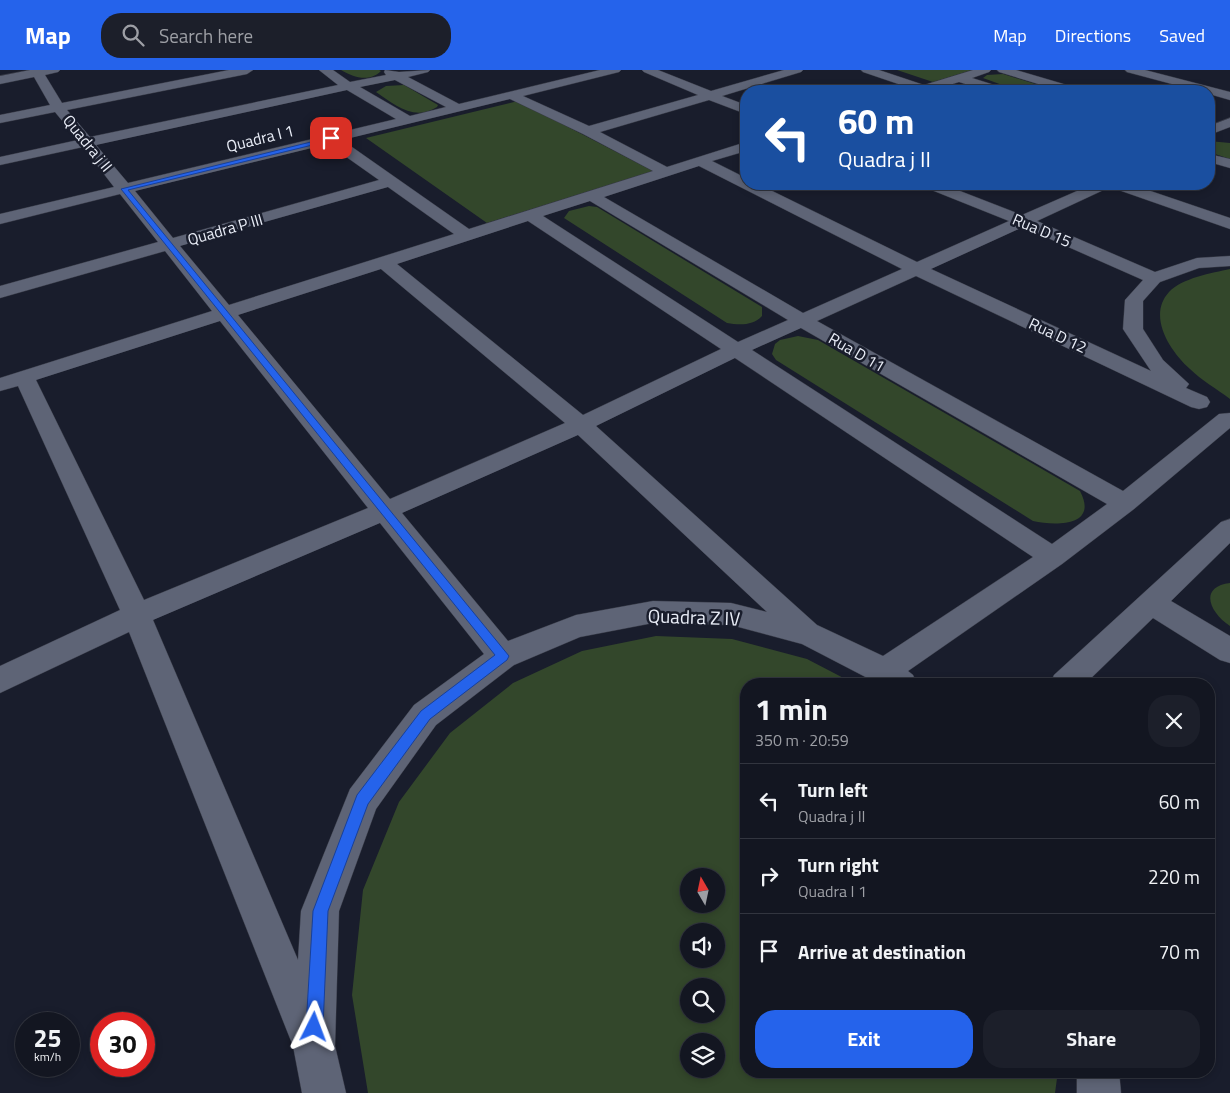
<!DOCTYPE html>
<meta charset="utf-8">
<style>
:root{--surface:#131621;--page:#1c1f2a;--text:#f1f3f6;--muted:#9d9fa5;--line:#32353f;--accent:#2563eb}
body{margin:0;font-family:"Titillium Web",sans-serif;background:var(--page);color:var(--text);height:100vh;display:flex;flex-direction:column;font-size:19px;white-space:nowrap}
*{box-sizing:border-box;margin:0}
p{font-size:16px;color:var(--muted)}
.icon{flex:none;width:28px;height:28px;fill:none;stroke:currentColor;stroke-width:2;stroke-linecap:round;stroke-linejoin:round}
.map{position:relative;flex:1;overflow:hidden}
.sheet{position:absolute;left:740px;top:608px;width:475px;height:400px;display:flex;flex-direction:column;background:var(--surface);border-radius:20px;box-shadow:0 2px 8px #0003,0 0 0 1px var(--line)}
.sheet>*{flex:none}
.banner{position:absolute;left:740px;top:15px;width:475px;height:105px;border-radius:20px;box-shadow:0 2px 8px #0003,0 0 0 1px var(--line);background:#1a4fa0;color:#fff;overflow:hidden}
.needle{width:32px;rotate:351deg}
.controls{position:absolute;left:680px;top:798px;display:grid;gap:10px}
.controls a{display:grid;place-items:center;width:45px;height:45px;border-radius:50%;background:var(--surface);box-shadow:0 2px 8px #0003,0 0 0 1px var(--line);font-size:25px}
.speed{position:absolute;left:15px;top:942px;display:flex;gap:10px;font-size:25px;font-weight:700;text-align:center}
.speed>*{display:grid;place-content:center;width:65px;height:65px;border-radius:50%;background:var(--surface);box-shadow:0 2px 8px #0003,0 0 0 1px var(--line);line-height:1}
.speed small{font-size:12px;font-weight:400}
.speed .limit{border:8px solid #d22;background:#fff;color:#111}
.pin{position:absolute;display:grid;place-items:center;width:42px;height:42px;color:#fff;margin:-21px;border-radius:10px;box-shadow:0 2px 8px #0006}
.me{position:absolute;width:55px;margin:-28px;rotate:3deg;stroke-linejoin:round;filter:drop-shadow(0 0 4px #0008)}
.turn{display:flex;align-items:center;gap:18px;height:105px;padding:0 15px;font-size:22px}
.turn .icon{width:65px;height:65px;stroke-width:2.5}
.turn b{display:block;font-size:35px;line-height:42px}
.round{display:grid;place-items:center;flex:none;width:52px;height:52px;border-radius:20px;background:var(--page)}
.head{display:flex;align-items:center;justify-content:space-between;height:85px;padding:0 15px}
h1{font-size:30px;font-weight:700;line-height:38px}
.cta{display:flex;gap:10px;margin-top:auto;padding:10px 15px}
.cta a{flex:1;height:58px;border-radius:20px;background:var(--accent);color:#fff;font-size:20px;font-weight:700;line-height:58px;text-align:center}
.cta a+a{background:var(--page);color:var(--text)}
ul{padding:0;list-style:none}
li{display:flex;align-items:center;gap:15px;height:75px;padding:0 15px;border-top:1px solid var(--line)}
li div{flex:1}
li b{display:block;font-size:19px}
li em{font-style:normal}
header{display:flex;align-items:center;gap:30px;box-sizing:border-box;height:70px;padding:0 25px;background:var(--accent);color:#fff}
header strong{font-size:24px}
nav{display:flex;gap:28px;margin-inline-start:auto;font-size:18px}
.search{width:350px;height:45px;background:var(--page);display:flex;align-items:center;gap:12px;box-sizing:border-box;padding:0 18px;border-radius:20px;color:var(--muted);font-size:19px}
.map>svg:first-child{display:block}
.green{fill:#33472b;fill-rule:evenodd}
.lines{fill:none;stroke-linecap:round;stroke-linejoin:round}
.street-casing{stroke:#373a46;stroke-width:1}
.street{fill:#5e6476;fill-rule:evenodd}
.route{fill:#2563eb;stroke:#184099}
.labels{text-anchor:middle;stroke-width:5;stroke-linejoin:round;paint-order:stroke}
.far-street-label{font-size:16px;fill:#e9edf7;stroke:#191d2c}
.street-label{font-size:19px;fill:#e9edf7;stroke:#191d2c}
</style>
<header>
<strong>Map</strong>
<div class="search"><svg class="icon" aria-label="search" viewBox="0 0 24 24"><circle cx="10" cy="10" r="6"/><path d="M15 15l6 6"/></svg>Search here</div>
<nav><a>Map</a><a>Directions</a><a>Saved</a></nav>
</header>
<div class="map">
<svg width="1230" height="1023" viewBox="0 0 1230 1023">
<rect width="100%" height="100%" fill="#191d2c"/>
<path class="green" d="M 341,0 L 379,0 L 381,1 C 369,13 353,7 341,0 Z
M 897,0 L 972,0 L 933,12 Z
M 1003,4 L 1058,21 L 1019,21 L 983,8 L 987,5 Z
M 404,15 L 438,35 L 437,37 C 414,52 394,34 376,22 L 386,16 Z
M 518,31 L 653,101 L 487,153 L 366,68 Z
M 1209,71 L 1230,73 L 1230,89 L 1209,82 Z
M 589,136 L 597,137 L 762,237 L 762,246 C 753,256 739,255 727,253 L 564,148 L 569,141 Z
M 1230,199 L 1230,329 C 1217,319 1201,310 1190,299 C 1170,281 1147,246 1169,222 C 1182,208 1212,203 1230,199 Z
M 798,266 L 818,270 L 1080,421 C 1099,457 1055,456 1033,451 L 776,290 L 772,284 L 775,274 L 780,270 Z
M 1230,513 L 1230,556 C 1210,543 1198,517 1230,513 Z
M 656,566 L 732,569 L 807,589 L 855,614 L 746,614 L 746,1001 L 1058,1001 L 1055,1023 L 368,1023 L 352,925 L 363,820 L 399,732 L 450,663 L 513,613 L 582,581 ZM 716,806 L 716,834 L 689,834 L 689,806 ZM 716,861 L 716,889 L 689,889 L 689,861 ZM 716,916 L 716,944 L 689,944 L 689,916 ZM 689,971 L 716,971 L 716,999 L 689,999 Z"/>
<g class="lines">
<g class="street-casing">
<path id="street" d="M 30,0 L 60,0 L 58,2 L 45,5 L 62,33 L 229,0 L 253,0 L 247,4 L 67,40 L 90,67 L 338,15 L 319,0 L 333,0 L 350,12 L 386,5 L 384,2 L 385,0 L 399,2 L 430,0 L 428,2 L 408,7 L 459,34 L 600,0 L 621,0 L 619,2 L 523,26 L 589,56 L 698,25 L 644,2 L 642,0 L 658,0 L 711,21 L 784,0 L 803,0 L 801,2 L 722,26 L 746,35 L 746,44 L 709,30 L 600,62 L 667,97 L 746,72 L 746,81 L 712,91 L 746,108 L 746,114 L 758,114 L 917,192 L 1009,151 L 924,117 L 922,114 L 942,114 L 1022,145 L 1093,114 L 1130,114 L 1230,148 L 1230,159 L 1110,117 L 1037,151 L 1155,202 L 1197,188 L 1230,186 L 1230,196 L 1199,198 L 1160,212 L 1143,231 L 1143,259 L 1163,290 L 1189,314 L 1186,318 L 1207,327 L 1210,332 L 1207,337 L 1199,339 L 1191,337 L 916,206 L 817,251 L 1123,421 L 1219,344 L 1230,343 L 1230,358 L 1134,439 L 1062,494 L 908,601 L 913,605 L 917,614 L 879,614 L 802,574 L 731,555 L 653,553 L 580,567 L 514,595 L 436,655 L 376,739 L 339,841 L 335,976 L 346,1023 L 302,1023 L 293,976 L 129,562 L 0,623 L 0,596 L 120,540 L 18,316 L 0,321 L 0,308 L 212,241 L 165,181 L 0,228 L 0,216 L 158,172 L 120,124 L 0,154 L 0,144 L 114,117 L 83,77 L 0,95 L 0,87 L 78,70 L 55,42 L 0,53 L 0,45 L 50,35 L 34,7 L 0,14 L 0,6 ZM 395,10 L 446,37 L 410,46 L 360,17 ZM 347,20 L 396,49 L 128,113 L 96,75 ZM 510,29 L 583,64 L 653,101 L 469,159 L 342,70 ZM 328,74 L 379,110 L 173,168 L 135,121 ZM 699,96 L 902,199 L 803,243 L 604,127 ZM 388,117 L 454,164 L 229,235 L 180,176 ZM 590,131 L 788,250 L 738,272 L 543,146 ZM 528,151 L 721,279 L 583,345 L 397,194 ZM 1023,157 L 1143,210 L 1125,230 L 1123,259 L 1151,301 L 931,199 ZM 381,199 L 565,353 L 390,429 L 238,245 ZM 220,251 L 368,438 L 144,530 L 36,310 ZM 801,258 L 1107,434 L 1052,474 L 752,280 ZM 735,288 L 1033,487 L 883,586 L 817,555 L 596,356 ZM 578,365 L 767,542 L 731,533 L 653,531 L 576,545 L 508,571 L 402,443 ZM 380,453 L 484,584 L 414,635 L 350,719 L 301,841 L 298,890 L 153,550 Z
M 861,0 L 879,0 L 924,15 L 973,0 L 991,0 L 989,2 L 972,8 L 1004,18 L 1006,21 L 988,21 L 959,12 L 930,21 L 912,21 L 913,19 L 863,2 Z
M 997,0 L 1016,0 L 1077,18 L 1079,21 L 1061,21 L 999,2 Z
M 1125,0 L 1145,0 L 1230,22 L 1230,30 L 1209,24 L 1209,21 L 1198,21 L 1127,2 Z
M 1230,48 L 1230,57 L 1209,65 L 1209,56 Z
M 1209,84 L 1230,89 L 1230,98 L 1209,92 Z
M 1230,449 L 1230,473 L 1171,531 L 1230,566 L 1230,593 L 1220,590 L 1153,548 L 1085,614 L 1050,614 L 1054,605 L 1221,452 Z
M 1077,1001 L 1119,1001 L 1121,1023 L 1077,1023 Z"/>
</g>
<use href="#street" class="street"/>
</g>
<path class="route" d="M 331,67 L 333,70 L 128,120 L 509,586 L 507,590 L 430,649 L 368,734 L 328,841 L 323,957 L 321,963 L 314,965 L 308,963 L 306,957 L 313,841 L 357,725 L 421,641 L 495,585 L 121,119 Z"/>
<g class="labels">
<g class="far-street-label">
<text transform="translate(260 68) rotate(-14)" y="6">Quadra I 1</text>
<text transform="translate(88 73) rotate(51)" y="6">Quadra j II</text>
<text transform="translate(225 159) rotate(-16)" y="6">Quadra P III</text>
<text transform="translate(1042 160) rotate(23)" y="6">Rua D 15</text>
<text transform="translate(1058 265) rotate(25)" y="6">Rua D 12</text>
<text transform="translate(857 282) rotate(30)" y="6">Rua D 11</text>
</g>
<g class="street-label">
<text transform="translate(694 547) rotate(2)" y="7">Quadra Z IV</text>
</g>
</g>
</svg>
<div class="controls">
<a><svg class="needle" viewBox="-14 -14 28 28"><path d="M0-13l5 13h-10z" fill="#e53935"/><path d="M0 13l5-13h-10z" fill="#9d9fa5"/></svg></a>
<a><svg class="icon" aria-label="sound" viewBox="0 0 24 24"><path d="M4 9h4l5-4v14l-5-4H4zM17 9q2 3 0 6"/></svg></a>
<a><svg class="icon" aria-label="search" viewBox="0 0 24 24"><circle cx="10" cy="10" r="6"/><path d="M15 15l6 6"/></svg></a>
<a><svg class="icon" aria-label="layers" viewBox="0 0 24 24"><path d="M12 4l9 5-9 5-9-5zM3 14l9 5 9-5"/></svg></a>
</div>
<div class="speed"><div>25<small>km/h</small></div><div class="limit">30</div></div>
<div class="pin" style="left:331px;top:68px;background:#d93025"><svg class="icon" aria-label="arrive" viewBox="0 0 24 24"><path d="M6 21V4h12l-3 4 3 4H6"/></svg></div>
<svg class="me" style="left:314px;top:957px" viewBox="-20 -20 40 40"><path d="M0-17L14 15 0 8-14 15z" fill="#2563eb" stroke="#fff" stroke-width="4"/></svg>
<div class="banner">
<div class="turn"><svg class="icon" aria-label="left" viewBox="0 0 24 24"><path d="M17 20v-9H6M10 6l-5 5 5 5"/></svg><div><b>60 m</b>Quadra j II</div></div>
</div>
<section class="sheet">
<div class="head"><div><h1>1 min</h1><p>350 m · 20:59</p></div><a class="round"><svg class="icon" aria-label="close" viewBox="0 0 24 24"><path d="M6 6l12 12M18 6L6 18"/></svg></a></div>
<ul>
<li><svg class="icon" aria-label="left" viewBox="0 0 24 24"><path d="M17 20v-9H6M10 6l-5 5 5 5"/></svg><div><b>Turn left</b><p>Quadra j II</p></div><em>60 m</em></li>
<li><svg class="icon" aria-label="right" viewBox="0 0 24 24"><path d="M7 20v-9h11M14 6l5 5-5 5"/></svg><div><b>Turn right</b><p>Quadra I 1</p></div><em>220 m</em></li>
<li><svg class="icon" aria-label="arrive" viewBox="0 0 24 24"><path d="M6 21V4h12l-3 4 3 4H6"/></svg><div><b>Arrive at destination</b></div><em>70 m</em></li>
</ul>
<div class="cta"><a>Exit</a><a>Share</a></div>
</section>
</div>
